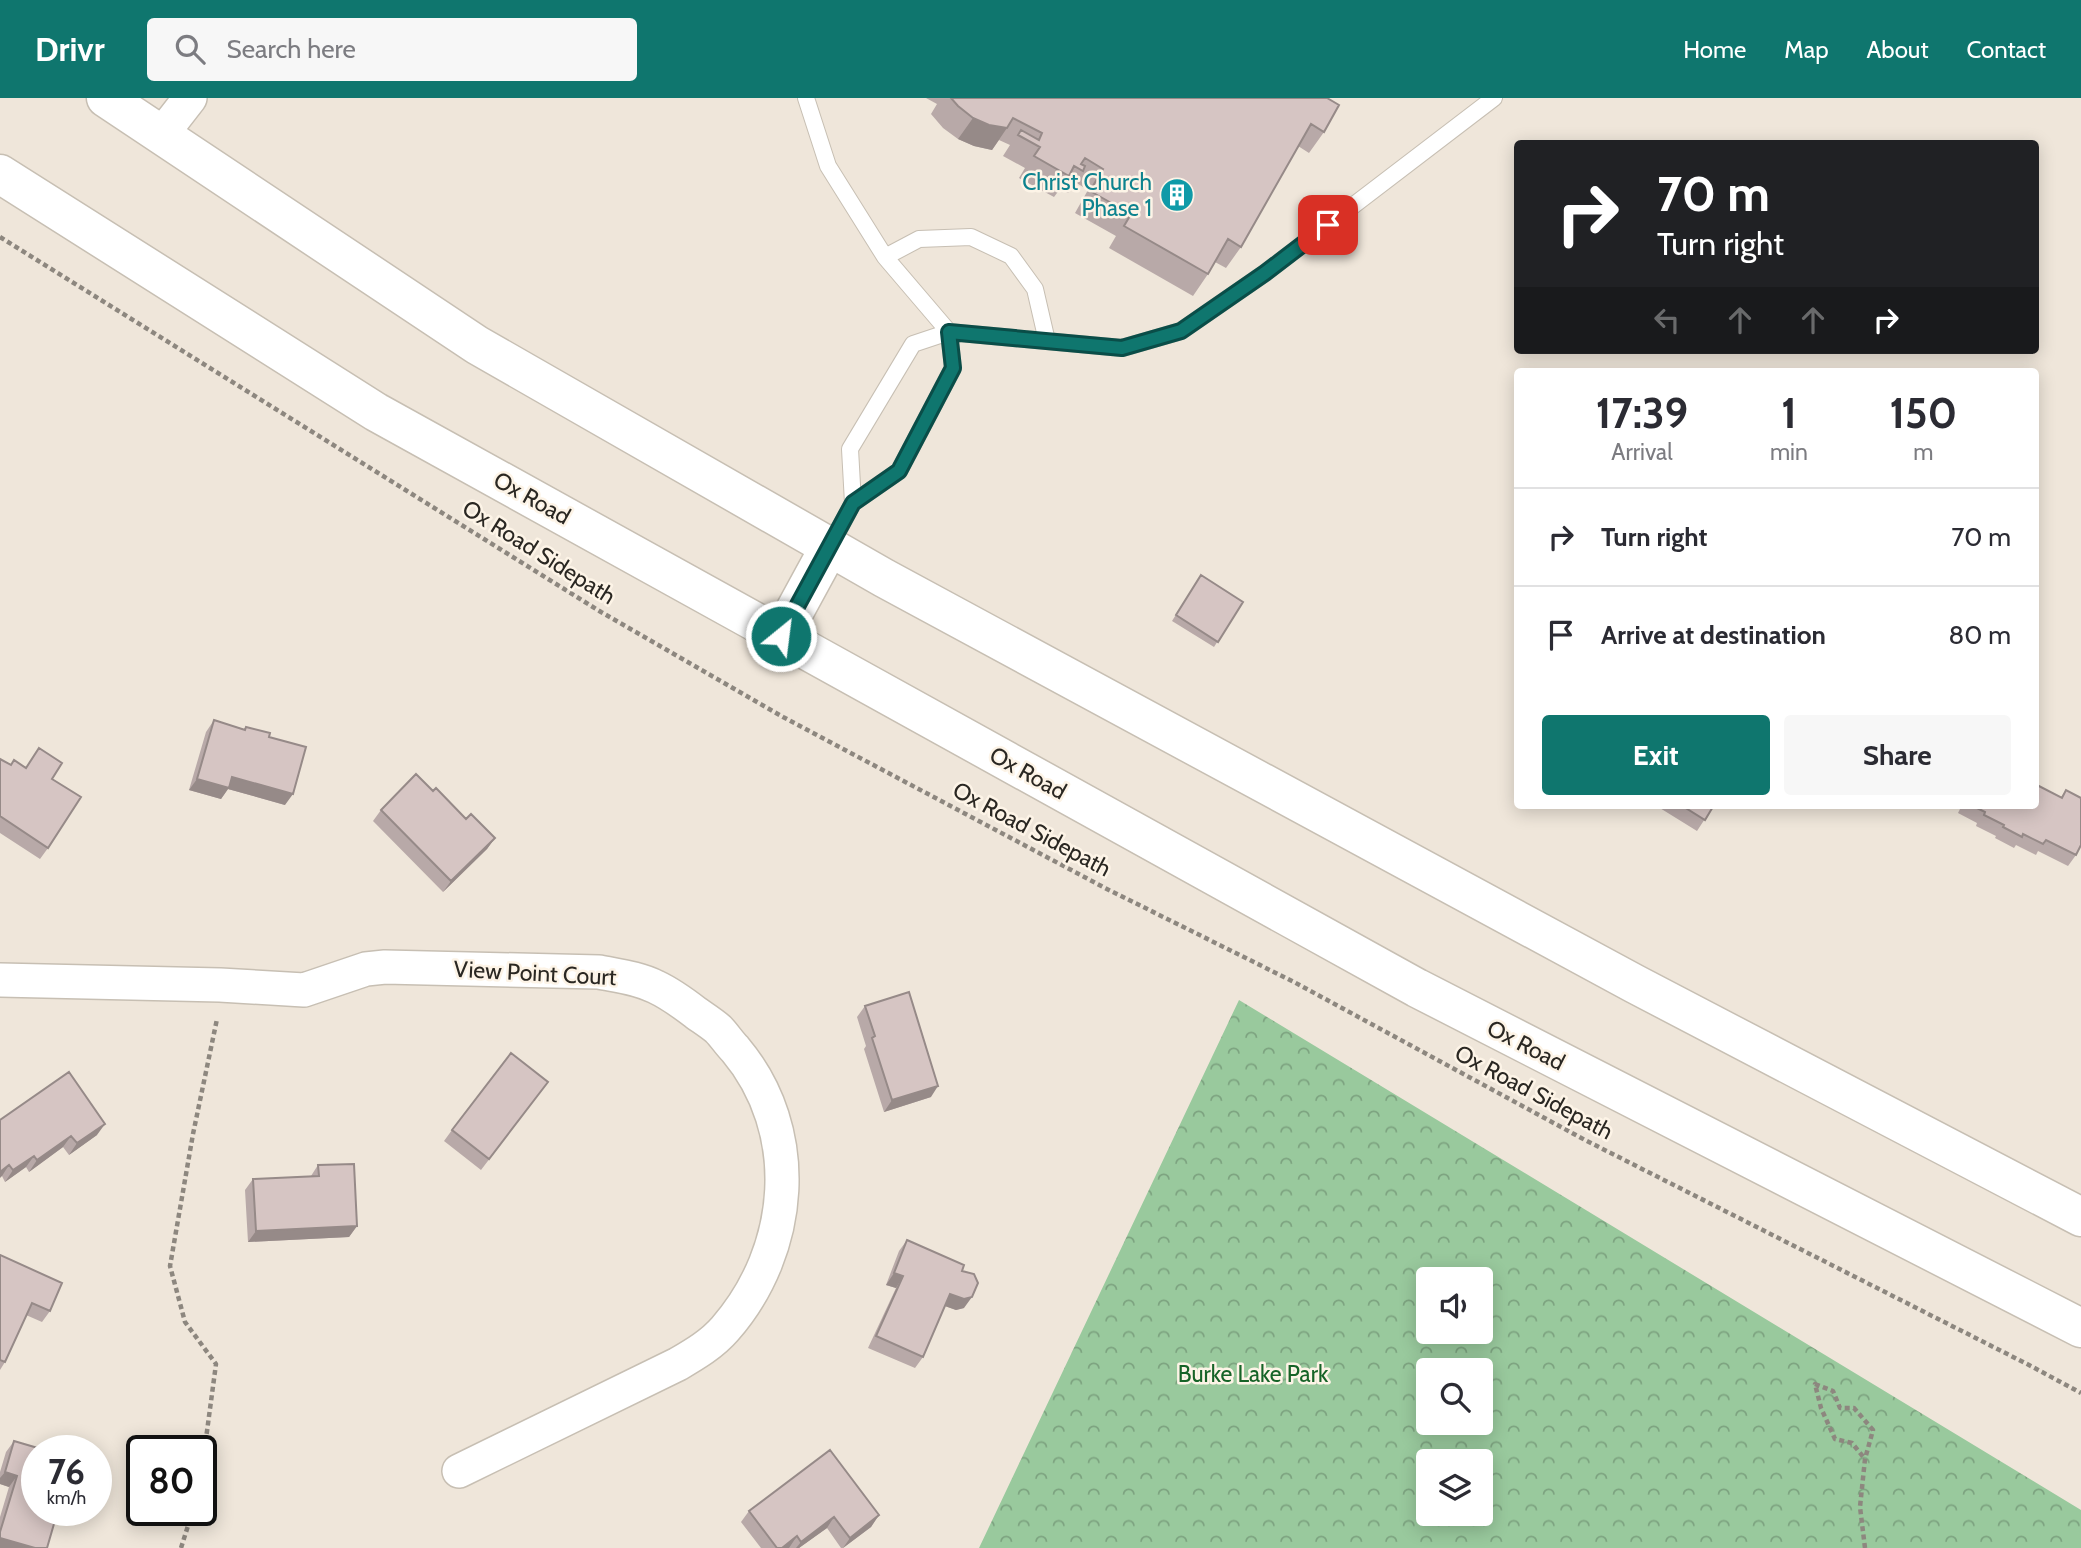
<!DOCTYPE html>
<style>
:root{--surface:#fff;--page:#f7f7f7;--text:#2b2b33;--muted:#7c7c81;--line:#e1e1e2;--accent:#0f766e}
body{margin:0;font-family:Cabin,sans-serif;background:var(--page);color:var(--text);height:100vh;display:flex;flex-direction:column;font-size:26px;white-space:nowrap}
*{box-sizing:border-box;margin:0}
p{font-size:23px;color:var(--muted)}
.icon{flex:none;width:38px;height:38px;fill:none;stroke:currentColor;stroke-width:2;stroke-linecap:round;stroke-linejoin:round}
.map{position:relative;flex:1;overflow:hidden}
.panel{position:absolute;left:1514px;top:270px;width:525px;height:441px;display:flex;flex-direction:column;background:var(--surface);border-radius:7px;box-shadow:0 4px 18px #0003}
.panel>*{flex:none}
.top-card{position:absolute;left:1514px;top:42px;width:525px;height:214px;border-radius:7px;box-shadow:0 4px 18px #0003;background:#202124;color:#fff;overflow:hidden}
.fabs{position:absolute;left:1416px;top:1169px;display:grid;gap:14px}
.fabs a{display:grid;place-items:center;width:77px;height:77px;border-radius:7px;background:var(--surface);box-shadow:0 4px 18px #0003;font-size:35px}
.speed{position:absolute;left:21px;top:1337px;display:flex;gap:14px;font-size:35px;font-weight:700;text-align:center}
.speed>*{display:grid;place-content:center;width:91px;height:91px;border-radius:50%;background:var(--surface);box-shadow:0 4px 18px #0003;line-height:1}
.speed small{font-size:18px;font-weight:400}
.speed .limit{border:4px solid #111;border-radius:10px;background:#fff;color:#111}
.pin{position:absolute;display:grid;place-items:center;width:60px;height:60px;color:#fff;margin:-30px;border-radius:14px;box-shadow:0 4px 10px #0006}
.me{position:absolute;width:77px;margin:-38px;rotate:29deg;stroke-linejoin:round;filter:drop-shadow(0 0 5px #0008)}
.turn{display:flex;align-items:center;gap:24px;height:147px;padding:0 28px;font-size:32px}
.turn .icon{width:91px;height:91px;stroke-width:2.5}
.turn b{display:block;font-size:49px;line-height:60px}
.lanes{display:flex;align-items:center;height:66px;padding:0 28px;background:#0003;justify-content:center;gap:35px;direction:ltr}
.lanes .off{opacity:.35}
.eta{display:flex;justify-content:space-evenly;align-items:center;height:119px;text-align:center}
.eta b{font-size:42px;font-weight:700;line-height:49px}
.button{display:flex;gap:14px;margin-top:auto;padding:14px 28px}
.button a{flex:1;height:80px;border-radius:7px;background:var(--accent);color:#fff;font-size:28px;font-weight:700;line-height:80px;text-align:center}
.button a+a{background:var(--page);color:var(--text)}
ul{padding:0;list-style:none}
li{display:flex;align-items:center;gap:21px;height:98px;padding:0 28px;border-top:2px solid var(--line)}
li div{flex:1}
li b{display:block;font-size:26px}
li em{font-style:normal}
header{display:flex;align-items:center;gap:42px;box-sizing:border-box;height:98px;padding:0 35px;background:var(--accent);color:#fff}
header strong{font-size:33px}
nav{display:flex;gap:38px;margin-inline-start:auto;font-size:24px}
.search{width:490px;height:63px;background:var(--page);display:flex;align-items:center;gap:18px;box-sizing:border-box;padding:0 24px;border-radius:7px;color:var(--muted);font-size:26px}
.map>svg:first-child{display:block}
.park{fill:url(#park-crowns);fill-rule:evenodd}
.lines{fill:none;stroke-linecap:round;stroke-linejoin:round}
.service-casing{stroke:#c7bfb3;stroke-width:18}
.minor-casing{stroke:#c7bfb3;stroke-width:36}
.trunk-casing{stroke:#c7bfb3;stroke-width:41}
.path{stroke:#8d877f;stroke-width:4.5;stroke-dasharray:5 3.5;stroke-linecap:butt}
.service{stroke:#fff;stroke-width:16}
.minor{stroke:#fff;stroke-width:33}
.trunk{stroke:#fff;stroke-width:38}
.wall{fill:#b8a9a8}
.shaded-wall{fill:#968a88}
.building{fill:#d6c5c3;stroke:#968a88;stroke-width:2}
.route-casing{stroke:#0a4d48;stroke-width:18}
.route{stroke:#0f766e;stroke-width:12}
.labels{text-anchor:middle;stroke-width:5;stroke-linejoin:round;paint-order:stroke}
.culture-label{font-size:23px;fill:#0d838f;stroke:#fdf4e7;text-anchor:end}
.street-label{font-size:23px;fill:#2a2722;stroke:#fdf4e7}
.park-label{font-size:23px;fill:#166327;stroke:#fdf4e7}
</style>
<header>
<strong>Drivr</strong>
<div class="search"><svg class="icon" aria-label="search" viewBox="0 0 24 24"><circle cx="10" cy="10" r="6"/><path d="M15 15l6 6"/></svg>Search here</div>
<nav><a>Home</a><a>Map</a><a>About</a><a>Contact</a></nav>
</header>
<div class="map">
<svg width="2081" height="1450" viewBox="0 0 2081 1450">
<defs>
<pattern id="park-crowns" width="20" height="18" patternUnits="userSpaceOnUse" patternTransform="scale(1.75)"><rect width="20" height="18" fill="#99c99d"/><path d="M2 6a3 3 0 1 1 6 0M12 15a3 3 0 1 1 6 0" fill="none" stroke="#7da380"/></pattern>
</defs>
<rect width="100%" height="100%" fill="#efe6da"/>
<path class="park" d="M 1239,902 L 2081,1412 L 2081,1450 L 979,1450 ZM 1428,1181 L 1480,1181 L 1480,1234 L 1428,1234 ZM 1428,1272 L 1480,1272 L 1480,1325 L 1428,1325 ZM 1428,1363 L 1480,1363 L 1480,1416 L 1428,1416 Z"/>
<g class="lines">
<g class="service-casing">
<path id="service" d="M 806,0 L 828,68 L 885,159 L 949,234 L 953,270 L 899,373 L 853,405 L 830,448
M 885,159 L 919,141 L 971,139 L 1011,158 L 1035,191 L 1047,243
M 853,405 L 850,351 L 913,246 L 949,234 L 1122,250 L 1181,233 L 1265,175 L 1494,0"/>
</g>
<g class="minor-casing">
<path id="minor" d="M 162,36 L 190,0
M 0,882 L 220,887 L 304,892 L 366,871 L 385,869 L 599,874 C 619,878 638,880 656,889 C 671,896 683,905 696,915 C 703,920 711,925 718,931 C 724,937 729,945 735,951 C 804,1033 794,1152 725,1231 C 712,1246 695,1256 678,1266 L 459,1373"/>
</g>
<g class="trunk-casing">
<path id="trunk" d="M 106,0 L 477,247 L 884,480 L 1635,886 L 2081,1119
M 0,76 L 376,314 L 1417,890 L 2081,1230
M 781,538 L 830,448"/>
</g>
<path class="path" d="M 0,139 L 601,514 L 783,619 L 1105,790 L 1294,884 L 1585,1042 L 2029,1267 L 2081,1295
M 201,1378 L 216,1266 L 185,1224 L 170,1168 L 193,1036 L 217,921
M 181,1450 L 193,1412
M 1865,1450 L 1860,1409 L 1865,1361 L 1873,1332 L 1854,1310 L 1840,1310 L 1833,1293 L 1815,1286 L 1821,1310 L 1835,1341 L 1852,1345 L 1865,1361"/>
<use href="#service" class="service"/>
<use href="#minor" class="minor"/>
<use href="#trunk" class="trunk"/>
</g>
<path class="wall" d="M 926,0 L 1327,0 L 1324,34 L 1309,55 L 1298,48 L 1241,149 L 1226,170 L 1215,164 L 1208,176 L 1193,198 L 1109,150 L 1116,138 L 1075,115 L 1088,92 L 1075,84 L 1068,95 L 1060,91 L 1054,99 L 1019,80 L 1025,70 L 1003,58 L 1010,47 L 999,42 L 992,52 L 974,48 L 958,41 L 943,30 L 931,16 L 937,6 Z
M 1201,477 L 1243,504 L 1214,549 L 1172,523 Z
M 214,622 L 244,631 L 246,629 L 269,639 L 285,707 L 228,691 L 221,701 L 189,692 L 206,634 Z
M 0,661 L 10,667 L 25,670 L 52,681 L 48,750 L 40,761 L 0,735 Z
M 2066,692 L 2076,757 L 2068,768 L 2038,753 L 2036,757 L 2016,747 L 2014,750 L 1995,740 L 1996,738 L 1976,728 L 1977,725 L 1958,715 L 1962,707 L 2035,707 L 2061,699 Z
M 433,693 L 466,721 L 495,740 L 487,751 L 443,794 L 373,723 L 381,712 Z
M 1655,707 L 1714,707 L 1697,733 Z
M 865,908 L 931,999 L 884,1014 L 864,951 L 866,948 L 857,919 Z
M 548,984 L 481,1072 L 444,1043 L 452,1032 Z
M 0,1022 L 97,1037 L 69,1057 L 63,1049 L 29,1074 L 26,1069 L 5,1084 L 2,1078 Z
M 318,1067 L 357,1128 L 349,1139 L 248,1144 L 245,1092 L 253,1081 L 311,1078 Z
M 907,1142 L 962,1173 L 964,1210 L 956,1212 L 945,1208 L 923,1259 L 915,1270 L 868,1250 L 896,1190 L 886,1187 L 899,1153 Z
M 0,1157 L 50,1213 L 42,1224 L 26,1217 L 5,1264 L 0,1272 Z
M 14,1343 L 47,1450 L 0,1450 L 0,1419 L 9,1389 L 0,1386 L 0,1374 L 6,1354 Z
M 749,1413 L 879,1417 L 871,1429 L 843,1450 L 841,1450 L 827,1430 L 799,1450 L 761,1450 L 741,1424 Z"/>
<path class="shaded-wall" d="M 973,20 L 1007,30 L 992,52 L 974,48 L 958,41 Z
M 232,679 L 293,696 L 285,707 L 228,691 L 221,701 L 189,692 L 197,681 Z
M 495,740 L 487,751 L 443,794 L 451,783 Z
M 938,988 L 931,999 L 884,1014 L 892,1002 Z
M 105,1026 L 97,1037 L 69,1057 L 77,1045 Z
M 71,1038 L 63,1049 L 29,1074 L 37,1062 Z
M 34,1058 L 26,1069 L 5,1084 L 13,1072 Z
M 9,1067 L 2,1078 L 0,1080 L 0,1074 Z
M 357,1128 L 349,1139 L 248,1144 L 256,1133 Z
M 894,1175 L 903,1178 L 896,1190 L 886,1187 Z
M 950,1196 L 972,1199 L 964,1210 L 956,1212 L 942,1207 Z
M 5,1374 L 17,1378 L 9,1389 L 0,1386 L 0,1380 Z
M 879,1417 L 871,1429 L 843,1450 L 850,1440 Z
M 834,1419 L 827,1430 L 799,1450 L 796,1450 L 801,1444 Z
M 797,1438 L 789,1450 L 782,1450 Z
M 0,1440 L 35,1450 L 0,1450 Z"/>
<path class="building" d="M 951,0 L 1327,0 L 1339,7 L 1324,34 L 1311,26 L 1241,149 L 1228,141 L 1208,176 L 1124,128 L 1131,116 L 1090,93 L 1103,71 L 1085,60 L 1081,66 L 1085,68 L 1083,73 L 1074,68 L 1069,78 L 1034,58 L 1040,49 L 1018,37 L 1021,32 L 1039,42 L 1042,35 L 1013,20 L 1007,30 L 989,27 L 973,20 L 958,8 Z
M 1201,477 L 1243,504 L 1218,544 L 1176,517 Z
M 214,622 L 245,632 L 246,629 L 270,635 L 269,639 L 306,649 L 293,696 L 232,679 L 229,690 L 197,681 Z
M 39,650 L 62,665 L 52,681 L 81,699 L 48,750 L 0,718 L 0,661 L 11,667 L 14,662 L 26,670 Z
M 416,676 L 433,693 L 436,690 L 466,721 L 471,716 L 495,740 L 451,783 L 381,712 Z
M 2035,686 L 2062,700 L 2066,692 L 2081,700 L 2081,747 L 2076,757 L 2046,742 L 2043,746 L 2023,736 L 2022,739 L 2003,729 L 2004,727 L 1984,717 L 1985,714 L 1971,707 L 2035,707 Z
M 1681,707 L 1714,707 L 1705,722 Z
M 909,894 L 938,988 L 892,1002 L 872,940 L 875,938 L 865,908 Z
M 511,955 L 548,984 L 489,1061 L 452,1032 Z
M 69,974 L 105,1026 L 77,1045 L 71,1038 L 37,1062 L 34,1058 L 13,1072 L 9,1067 L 0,1074 L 0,1022 Z
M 354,1066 L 357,1128 L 256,1133 L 253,1081 L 319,1078 L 318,1067 Z
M 907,1142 L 964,1167 L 962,1173 L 974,1176 L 978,1185 L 972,1199 L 964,1201 L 950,1196 L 923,1259 L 876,1238 L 903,1178 L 894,1175 Z
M 0,1157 L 62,1185 L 50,1213 L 32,1205 L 5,1264 L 0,1262 Z
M 14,1343 L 48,1353 L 37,1353 L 37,1412 L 58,1412 L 47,1450 L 35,1450 L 0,1440 L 0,1434 L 17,1378 L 5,1374 Z
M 830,1352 L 879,1417 L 850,1440 L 834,1419 L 801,1444 L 797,1438 L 782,1450 L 777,1450 L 749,1413 Z"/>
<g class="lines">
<g class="route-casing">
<path id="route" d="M 781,538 L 853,405 L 899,373 L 953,270 L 949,234 L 1122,250 L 1181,233 L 1265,175 L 1328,127"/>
</g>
<use href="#route" class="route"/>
</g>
<defs>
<g id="building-disc" transform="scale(1.75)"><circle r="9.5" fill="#0f9aa8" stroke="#fdf4e7"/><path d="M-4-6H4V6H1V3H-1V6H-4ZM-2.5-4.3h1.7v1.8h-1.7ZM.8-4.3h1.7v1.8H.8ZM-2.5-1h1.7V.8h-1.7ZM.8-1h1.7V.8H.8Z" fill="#fff"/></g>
</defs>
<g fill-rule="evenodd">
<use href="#building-disc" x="1177" y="97"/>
</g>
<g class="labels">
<g class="culture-label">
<text x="1152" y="92">Christ Church<tspan x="1152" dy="26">Phase 1</tspan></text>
</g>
<g class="street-label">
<text transform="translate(532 400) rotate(29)" y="8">Ox Road</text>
<text transform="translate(539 454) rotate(32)" y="8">Ox Road Sidepath</text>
<text transform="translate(1028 675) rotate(29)" y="8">Ox Road</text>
<text transform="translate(1032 731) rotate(28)" y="8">Ox Road Sidepath</text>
<text transform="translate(535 875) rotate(3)" y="8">View Point Court</text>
<text transform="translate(1526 947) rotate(27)" y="8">Ox Road</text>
<text transform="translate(1534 994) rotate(28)" y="8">Ox Road Sidepath</text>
</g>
<g class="park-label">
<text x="1253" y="1284">Burke Lake Park</text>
</g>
</g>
</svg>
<div class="fabs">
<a><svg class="icon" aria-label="sound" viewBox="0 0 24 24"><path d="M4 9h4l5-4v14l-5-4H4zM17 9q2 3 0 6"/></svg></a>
<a><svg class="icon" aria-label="search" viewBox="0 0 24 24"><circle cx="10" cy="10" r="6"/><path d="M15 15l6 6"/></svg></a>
<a><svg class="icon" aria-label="layers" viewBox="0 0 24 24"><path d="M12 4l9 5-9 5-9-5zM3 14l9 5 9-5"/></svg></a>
</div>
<div class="speed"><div>76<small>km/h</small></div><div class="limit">80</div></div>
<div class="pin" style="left:1328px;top:127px;background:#d93025"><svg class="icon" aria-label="arrive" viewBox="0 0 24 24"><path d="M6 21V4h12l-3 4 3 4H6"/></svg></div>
<svg class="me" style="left:781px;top:538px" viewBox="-20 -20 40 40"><circle r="17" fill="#0f766e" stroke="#fff" stroke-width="3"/><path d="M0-11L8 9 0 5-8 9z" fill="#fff"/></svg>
<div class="top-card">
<div class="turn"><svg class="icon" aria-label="right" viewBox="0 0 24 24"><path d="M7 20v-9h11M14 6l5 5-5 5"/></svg><div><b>70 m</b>Turn right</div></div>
<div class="lanes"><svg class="icon off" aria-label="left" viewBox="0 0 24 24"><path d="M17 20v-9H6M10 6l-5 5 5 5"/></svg><svg class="icon off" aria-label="ahead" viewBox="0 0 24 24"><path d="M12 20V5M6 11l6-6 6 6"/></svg><svg class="icon off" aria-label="ahead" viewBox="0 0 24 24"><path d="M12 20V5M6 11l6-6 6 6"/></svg><svg class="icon" aria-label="right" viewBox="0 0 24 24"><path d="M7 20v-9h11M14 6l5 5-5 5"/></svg></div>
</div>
<section class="panel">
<div class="eta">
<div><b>17:39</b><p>Arrival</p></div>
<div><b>1</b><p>min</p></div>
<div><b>150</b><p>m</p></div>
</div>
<ul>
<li><svg class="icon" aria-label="right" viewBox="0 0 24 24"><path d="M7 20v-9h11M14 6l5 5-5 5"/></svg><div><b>Turn right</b></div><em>70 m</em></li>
<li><svg class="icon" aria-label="arrive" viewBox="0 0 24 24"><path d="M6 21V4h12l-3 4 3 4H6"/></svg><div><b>Arrive at destination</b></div><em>80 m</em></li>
</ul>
<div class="button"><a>Exit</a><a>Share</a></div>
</section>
</div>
